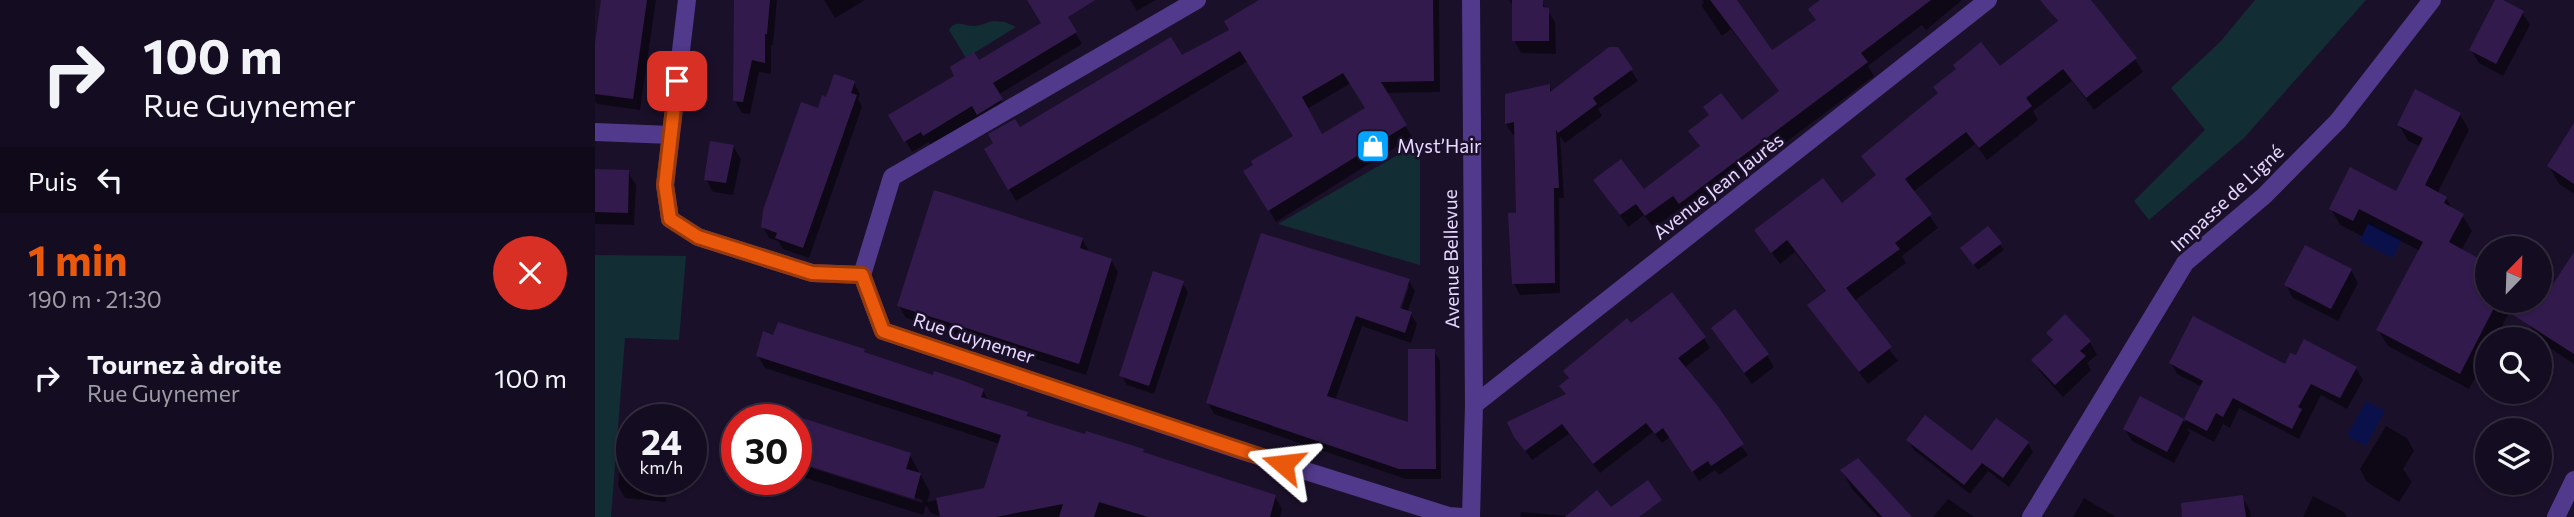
<!DOCTYPE html>
<html lang="fr">
<meta charset="utf-8">
<style>
:root{--surface:#140c20;--page:#1d1529;--text:#f1f3f6;--muted:#9d9ba5;--line:#332c3e;--accent:#ea580c}
body{margin:0;font-family:Commissioner,sans-serif;background:var(--page);color:var(--text);height:100vh;display:flex;flex-direction:column;font-size:26px;white-space:nowrap}
*{box-sizing:border-box;margin:0}
p{font-size:23px;color:var(--muted)}
.icon{flex:none;width:38px;height:38px;fill:none;stroke:currentColor;stroke-width:2;stroke-linecap:round;stroke-linejoin:round}
.map{position:relative;flex:1;overflow:hidden}
.details{display:flex;flex-direction:column;background:var(--surface);width:595px}
.details>*{flex:none}
.top-card{background:#140c20;color:var(--text);overflow:hidden}
.needle{width:46px;rotate:23deg}
.buttons{position:absolute;left:1880px;top:236px;display:grid;gap:14px}
.buttons a{display:grid;place-items:center;width:77px;height:77px;border-radius:50%;background:var(--surface);box-shadow:0 2px 5px #0004,0 0 0 2px var(--line);font-size:35px}
.speed{position:absolute;left:21px;top:404px;display:flex;gap:14px;font-size:35px;font-weight:700;text-align:center}
.speed>*{display:grid;place-content:center;width:91px;height:91px;border-radius:50%;background:var(--surface);box-shadow:0 2px 5px #0004,0 0 0 2px var(--line);line-height:1}
.speed small{font-size:18px;font-weight:400}
.speed .limit{border:10px solid #d22;background:#fff;color:#111}
.pin{position:absolute;display:grid;place-items:center;width:60px;height:60px;color:#fff;margin:-30px;border-radius:14px;box-shadow:0 4px 10px #0006}
.me{position:absolute;width:77px;margin:-38px;rotate:287deg;stroke-linejoin:round;filter:drop-shadow(0 0 5px #0008)}
.turn{display:flex;align-items:center;gap:24px;height:147px;padding:0 28px;font-size:32px}
.turn .icon{width:91px;height:91px;stroke-width:2.5}
.turn b{display:block;font-size:49px;line-height:60px}
.then{display:flex;align-items:center;height:66px;padding:0 28px;background:#0003;gap:14px;font-size:26px}
.round{display:grid;place-items:center;flex:none;width:74px;height:74px;border-radius:37px;background:var(--page)}
.headline{display:flex;align-items:center;justify-content:space-between;height:119px;padding:0 28px}
h1{font-size:42px;font-weight:700;line-height:52px;color:var(--accent)}
ul{padding:0;list-style:none}
li{display:flex;align-items:center;gap:21px;height:91px;padding:0 28px}
li div{flex:1}
li b{display:block;font-size:26px}
li em{font-style:normal}
main{display:flex;flex:1;min-height:0}
.map>svg:first-child{display:block}
.green{fill:#122d34}
.water{fill:#09104a}
.shadow{fill:#0007;fill-rule:evenodd}
.building{fill:#321b4c;fill-rule:evenodd}
.lines{fill:none;stroke-linecap:round;stroke-linejoin:round}
.minor{stroke:#51398b;stroke-width:18}
.route-casing{stroke:#983908;stroke-width:18}
.route{stroke:#ea580c;stroke-width:12}
.labels{text-anchor:middle;stroke-width:5;stroke-linejoin:round;paint-order:stroke}
.poi-label{font-size:19px;fill:#e7d9ff;stroke:#1b102a;text-anchor:start}
.street-label{font-size:19px;fill:#e7d9ff;stroke:#1b102a}
</style>
<main>
<section class="details">
<div class="top-card">
<div class="turn"><svg class="icon" aria-label="right" viewBox="0 0 24 24"><path d="M7 20v-9h11M14 6l5 5-5 5"/></svg><div><b>100 m</b>Rue Guynemer</div></div>
<div class="then">Puis<svg class="icon" aria-label="left" viewBox="0 0 24 24"><path d="M17 20v-9H6M10 6l-5 5 5 5"/></svg></div>
</div>
<div class="headline"><div><h1>1 min</h1><p>190 m · 21:30</p></div><a class="round" style="background:#d93025;color:#fff"><svg class="icon" aria-label="close" viewBox="0 0 24 24"><path d="M6 6l12 12M18 6L6 18"/></svg></a></div>
<ul>
<li><svg class="icon" aria-label="right" viewBox="0 0 24 24"><path d="M7 20v-9h11M14 6l5 5-5 5"/></svg><div><b>Tournez à droite</b><p>Rue Guynemer</p></div><em>100 m</em></li>
</ul>
</section>
<div class="map">
<svg width="1979" height="517" viewBox="0 0 1979 517">
<rect width="100%" height="100%" fill="#1b102a"/>
<path class="green" d="M 1660,0 L 1771,0 L 1649,138 L 1554,220 L 1539,201 L 1610,130 L 1576,88 L 1625,42 Z
M 399,21 L 410,22 L 421,27 L 371,58 L 354,30 C 361,18 370,27 381,26 C 387,25 393,22 399,21 Z
M 825,142 L 825,265 L 683,224 Z
M 0,255 L 91,256 L 84,340 L 30,338 L 16,517 L 0,517 Z"/>
<path class="water" d="M 1774,222 L 1807,239 L 1798,258 L 1764,241 Z
M 1771,401 L 1790,411 L 1771,446 L 1752,436 Z"/>
<path class="shadow" d="M 7,0 L 61,0 L 45,110 L 2,104 L 0,101 L 0,54 Z
M 139,0 L 182,0 L 178,45 L 176,45 L 176,74 L 164,72 L 155,114 L 147,113 L 140,101 Z
M 229,0 L 270,0 L 240,18 Z
M 434,0 L 461,0 L 487,44 L 403,95 L 413,111 L 336,146 L 334,142 L 317,152 L 296,115 L 448,24 Z
M 535,0 L 560,0 L 542,11 Z
M 667,0 L 844,0 L 845,92 L 791,93 L 817,137 L 681,222 L 651,172 L 700,137 L 653,61 L 421,201 L 391,150 L 425,129 L 587,57 L 636,31 ZM 756,83 L 772,109 L 726,136 L 712,109 Z
M 914,0 L 947,2 L 960,22 L 961,54 L 926,53 L 919,40 L 919,8 Z
M 1107,0 L 1139,0 L 1177,52 L 1222,22 L 1227,0 L 1367,0 L 1331,30 L 1327,25 L 1273,66 L 1279,76 L 1093,216 L 1086,208 L 1059,228 L 1049,215 L 1033,227 L 1001,181 L 1048,192 L 1106,148 L 1095,131 L 1147,122 L 1185,92 L 1136,29 L 1127,36 L 1106,5 L 1109,3 Z
M 1464,0 L 1494,0 L 1540,59 L 1548,72 L 1499,110 L 1477,81 L 1438,111 L 1443,120 L 1392,160 L 1380,144 L 1318,192 L 1343,228 L 1307,256 L 1311,263 L 1259,301 L 1303,361 L 1273,384 L 1214,306 L 1232,293 L 1200,252 L 1185,264 L 1161,230 L 1247,205 L 1282,177 L 1268,156 L 1404,68 L 1463,23 L 1454,8 Z
M 1902,0 L 1927,12 L 1935,25 L 1908,76 L 1884,63 L 1876,50 Z
M 1022,49 L 1043,81 L 1003,109 L 1007,116 L 970,143 L 965,136 L 969,198 L 964,198 L 965,293 L 925,295 L 919,284 L 923,215 L 921,134 L 918,135 L 911,124 L 912,95 L 954,86 L 958,92 Z
M 259,83 L 265,94 L 263,99 L 267,107 L 214,258 L 188,249 L 183,241 L 174,238 L 168,227 L 224,110 L 232,99 Z
M 1865,114 L 1874,130 L 1842,194 L 1851,198 L 1858,210 L 1867,215 L 1877,231 L 1866,251 L 1892,301 L 1920,301 L 1900,340 L 1892,340 L 1892,355 L 1874,389 L 1793,346 L 1783,330 L 1825,251 L 1773,224 L 1767,236 L 1745,225 L 1736,209 L 1802,193 L 1826,147 L 1813,141 L 1804,125 Z
M 1979,126 L 1979,194 L 1964,184 L 1954,166 Z
M 138,146 L 146,159 L 138,195 L 118,192 L 111,179 Z
M 0,171 L 33,172 L 41,185 L 39,225 L 0,224 Z
M 1393,228 L 1409,250 L 1383,270 L 1371,255 Z
M 487,239 L 494,251 L 516,260 L 523,272 L 491,375 L 311,318 L 304,306 Z
M 1979,266 L 1979,364 L 1944,341 L 1934,324 Z
M 1756,270 L 1763,283 L 1743,321 L 1698,298 L 1691,285 Z
M 814,281 L 820,291 L 812,313 L 816,314 L 822,324 L 816,343 L 767,326 L 740,400 L 815,425 L 839,351 L 845,361 L 846,479 L 811,479 L 619,414 L 613,403 ZM 810,286 L 814,286 L 804,317 L 801,316 Z
M 587,283 L 593,292 L 559,394 L 532,385 L 526,375 Z
M 1470,316 L 1495,342 L 1502,355 L 1492,363 L 1496,370 L 1468,397 L 1446,373 L 1439,361 L 1459,343 L 1453,333 Z
M 1035,325 L 1109,338 L 1115,348 L 1089,368 L 1153,455 L 1124,475 L 1120,470 L 1104,481 L 1075,437 L 1067,443 L 1058,432 L 1005,473 L 974,434 L 937,460 L 920,436 L 972,396 L 975,380 L 970,372 Z
M 1125,341 L 1172,355 L 1179,367 L 1157,384 Z
M 269,351 L 271,355 L 388,390 L 394,402 L 432,414 L 435,418 L 547,451 L 550,455 L 680,497 L 687,509 L 685,517 L 348,517 L 336,513 L 331,505 L 328,515 L 201,475 L 201,463 L 327,503 L 328,500 L 201,460 L 201,420 L 157,420 L 162,404 L 315,455 L 335,492 L 332,502 L 391,490 L 405,444 L 170,368 L 163,356 Z
M 1576,363 L 1761,368 L 1768,380 L 1752,409 L 1726,395 L 1704,439 L 1644,408 L 1635,428 L 1628,424 L 1619,442 L 1592,428 L 1595,433 L 1579,463 L 1537,441 L 1530,429 L 1546,398 L 1590,422 L 1607,387 L 1582,374 Z
M 1791,426 L 1812,438 L 1819,451 L 1808,469 L 1817,482 L 1804,502 L 1772,482 L 1765,469 Z
M 1313,440 L 1377,453 L 1433,443 L 1438,452 L 1414,487 L 1393,471 L 1375,494 L 1319,450 Z
M 25,465 L 37,466 L 37,480 L 72,480 L 71,502 L 30,498 L 23,486 Z
M 1247,471 L 1315,517 L 1283,517 L 1257,489 Z
M 1718,496 L 1749,512 L 1752,517 L 1708,517 Z
M 1647,497 L 1655,510 L 1656,517 L 1596,517 Z
M 1489,498 L 1521,517 L 1478,517 Z
M 1353,499 L 1379,517 L 1338,517 Z
M 926,512 L 974,516 L 974,517 L 925,517 Z"/>
<path class="building" d="M 6,0 L 52,0 L 38,99 L 0,94 L 0,43 Z
M 139,0 L 175,0 L 172,34 L 170,34 L 170,63 L 157,60 L 148,102 L 138,101 Z
M 432,0 L 500,0 L 473,17 L 482,32 L 398,83 L 408,99 L 382,115 L 377,106 L 328,136 L 326,132 L 309,142 L 293,115 L 359,76 L 355,67 L 366,60 L 379,52 L 384,60 L 446,23 Z
M 664,0 L 838,0 L 839,81 L 786,82 L 812,125 L 673,211 L 648,171 L 658,165 L 656,161 L 698,136 L 645,51 L 413,190 L 389,149 L 398,143 L 393,134 L 420,119 L 425,127 L 576,37 L 587,55 L 634,30 L 629,21 ZM 748,73 L 770,108 L 727,134 L 707,97 Z
M 917,0 L 948,0 L 948,7 L 954,8 L 954,41 L 917,41 Z
M 1115,0 L 1142,0 L 1177,50 L 1221,20 L 1213,9 L 1225,0 L 1336,0 L 1266,53 L 1273,62 L 1084,204 L 1078,196 L 1050,216 L 1041,204 L 1025,215 L 998,180 L 1026,159 L 1049,189 L 1105,146 L 1093,131 L 1114,115 L 1108,107 L 1126,93 L 1147,120 L 1184,91 Z
M 1445,0 L 1496,0 L 1542,58 L 1491,98 L 1468,69 L 1431,98 L 1437,106 L 1384,148 L 1371,132 L 1310,179 L 1337,214 L 1300,243 L 1305,249 L 1251,288 L 1297,347 L 1264,372 L 1212,305 L 1231,291 L 1192,240 L 1176,253 L 1159,230 L 1228,178 L 1247,203 L 1281,175 L 1266,156 L 1343,93 L 1338,87 L 1361,69 L 1358,65 L 1386,42 L 1405,66 L 1463,21 Z
M 1900,0 L 1908,0 L 1929,11 L 1901,64 L 1874,50 Z
M 1014,47 L 1023,47 L 1038,69 L 998,98 L 1002,104 L 963,133 L 961,130 L 964,188 L 959,188 L 960,283 L 917,284 L 913,213 L 921,213 L 919,122 L 910,124 L 910,94 L 955,84 L 955,92 Z
M 239,74 L 260,81 L 256,93 L 262,95 L 208,248 L 180,238 L 182,233 L 166,227 L 168,210 L 206,102 L 223,108 L 227,95 L 231,97 Z
M 1820,89 L 1866,113 L 1830,185 L 1852,197 L 1849,203 L 1869,214 L 1854,242 L 1892,263 L 1892,301 L 1947,301 L 1979,252 L 1979,354 L 1901,304 L 1865,374 L 1781,330 L 1828,242 L 1764,209 L 1758,221 L 1734,209 L 1755,167 L 1801,191 L 1828,138 L 1802,125 Z
M 1979,123 L 1979,184 L 1952,166 Z
M 115,141 L 139,145 L 131,183 L 109,180 Z
M 0,169 L 34,170 L 33,213 L 0,212 Z
M 339,190 L 488,238 L 485,248 L 517,259 L 484,364 L 302,306 Z
M 1393,226 L 1407,243 L 1378,265 L 1365,248 Z
M 666,233 L 815,279 L 805,308 L 817,312 L 810,333 L 761,316 L 732,396 L 813,422 L 813,349 L 840,349 L 841,469 L 804,469 L 611,403 Z
M 1710,245 L 1757,269 L 1736,309 L 1689,285 Z
M 558,271 L 589,281 L 554,386 L 524,376 Z
M 1077,292 L 1111,337 L 1083,358 L 1122,405 L 1149,444 L 1116,466 L 1113,461 L 1097,472 L 1068,428 L 1060,434 L 1051,423 L 998,464 L 967,424 L 930,451 L 919,437 L 912,422 L 971,394 L 964,386 L 974,378 L 968,371 L 1032,318 L 1036,323 Z
M 1140,309 L 1174,354 L 1149,373 L 1116,328 Z
M 1470,314 L 1496,341 L 1485,351 L 1491,356 L 1460,385 L 1436,360 L 1458,340 L 1451,333 Z
M 1598,316 L 1690,364 L 1695,353 L 1701,355 L 1709,339 L 1762,367 L 1745,398 L 1716,384 L 1703,407 L 1707,409 L 1697,429 L 1638,398 L 1628,417 L 1621,413 L 1612,431 L 1589,419 L 1608,381 L 1574,363 Z
M 183,322 L 270,349 L 269,352 L 338,375 L 339,371 L 366,380 L 389,389 L 386,397 L 433,412 L 432,416 L 490,434 L 491,431 L 533,444 L 549,449 L 548,452 L 681,495 L 675,517 L 553,517 L 504,502 L 499,517 L 464,517 L 468,504 L 401,517 L 345,517 L 341,498 L 389,488 L 406,435 L 161,356 L 168,331 L 178,335 Z
M 1545,396 L 1589,419 L 1572,452 L 1528,429 Z
M 1330,415 L 1377,451 L 1401,418 L 1434,442 L 1408,478 L 1387,463 L 1369,485 L 1311,440 Z
M 201,416 L 316,453 L 311,469 L 326,473 L 319,499 L 201,462 Z
M 1263,458 L 1317,517 L 1287,517 L 1245,470 Z
M 1053,480 L 1067,500 L 1044,517 L 970,517 L 1002,490 L 1016,507 Z
M 1648,495 L 1651,517 L 1587,517 L 1586,503 Z"/>
<g class="lines">
<path class="minor" d="M 92,0 L 70,185 L 75,219 L 103,237 L 217,273 L 267,275
M 602,0 L 297,177 L 267,275 L 288,331 L 641,449 L 854,516 L 867,517
M 876,0 L 879,405 L 876,517
M 0,132 L 76,135
M 879,405 L 1393,0
M 1436,517 L 1590,263 L 1669,196 L 1743,121 L 1837,0
M 1961,517 L 1979,480"/>
</g>
<g class="lines">
<g class="route-casing">
<path id="route" d="M 82,81 L 70,185 L 75,219 L 103,237 L 217,273 L 267,275 L 288,331 L 688,464"/>
</g>
<use href="#route" class="route"/>
</g>
<defs>
<g id="shop-square" transform="scale(1.75)"><rect x="-9" y="-9" width="18" height="18" rx="4" fill="#05a5ff" stroke="#1b102a"/><path d="M-5-2.5h2.3a2.7 3.5 0 0 1 5.4 0H5L5.5 6h-11ZM-1.5-2.5h3a1.5 2.3 0 0 0-3 0Z" fill="#fff"/></g>
</defs>
<g fill-rule="evenodd">
<use href="#shop-square" x="778" y="146"/>
</g>
<g class="labels">
<g class="poi-label">
<text x="802" y="153">Myst’Hair</text>
</g>
<g class="street-label">
<text transform="translate(1123 186) rotate(-38)" y="7">Avenue Jean Jaurès</text>
<text transform="translate(1632 198) rotate(-43)" y="7">Impasse de Ligné</text>
<text transform="translate(856 259) rotate(-91)" y="7">Avenue Bellevue</text>
<text transform="translate(379 338) rotate(18)" y="7">Rue Guynemer</text>
</g>
</g>
</svg>
<div class="buttons">
<a><svg class="needle" viewBox="-14 -14 28 28"><path d="M0-13l5 13h-10z" fill="#e53935"/><path d="M0 13l5-13h-10z" fill="#9d9ba5"/></svg></a>
<a><svg class="icon" aria-label="search" viewBox="0 0 24 24"><circle cx="10" cy="10" r="6"/><path d="M15 15l6 6"/></svg></a>
<a><svg class="icon" aria-label="layers" viewBox="0 0 24 24"><path d="M12 4l9 5-9 5-9-5zM3 14l9 5 9-5"/></svg></a>
</div>
<div class="speed"><div>24<small>km/h</small></div><div class="limit">30</div></div>
<div class="pin" style="left:82px;top:81px;background:#d93025"><svg class="icon" aria-label="arrive" viewBox="0 0 24 24"><path d="M6 21V4h12l-3 4 3 4H6"/></svg></div>
<svg class="me" style="left:688px;top:464px" viewBox="-20 -20 40 40"><path d="M0-17L14 15 0 8-14 15z" fill="#ea580c" stroke="#fff" stroke-width="4"/></svg>
</div>
</main>
